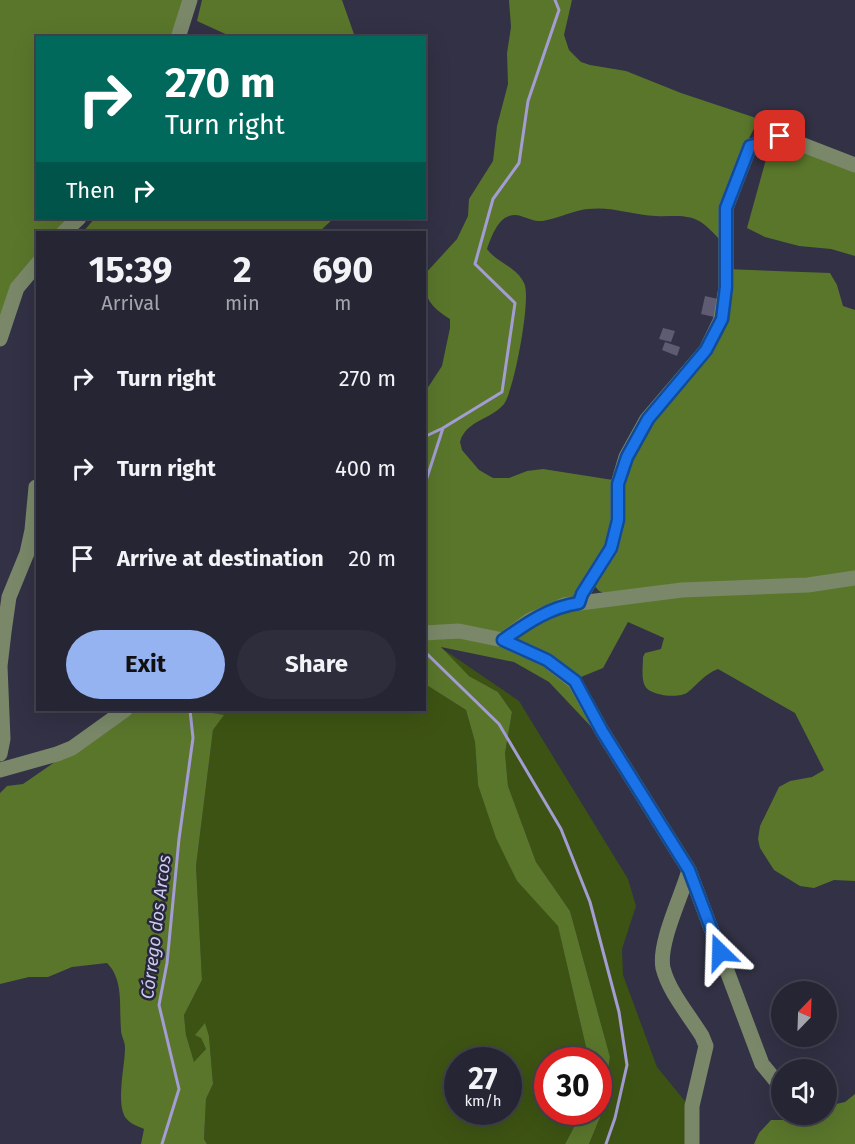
<!DOCTYPE html>
<meta charset="utf-8">
<style>
:root{--surface:#262534;--page:#2e2d3c;--text:#f1f3f6;--muted:#a4a5ac;--line:#42424f;--accent:#95b2f1}
body{margin:0;font-family:"Fira Sans",sans-serif;background:var(--page);color:var(--text);height:100vh;display:flex;flex-direction:column;font-size:22px;white-space:nowrap}
*{box-sizing:border-box;margin:0}
p{font-size:20px;color:var(--muted)}
.icon{flex:none;width:33px;height:33px;fill:none;stroke:currentColor;stroke-width:2;stroke-linecap:round;stroke-linejoin:round}
.map{position:relative;flex:1;overflow:hidden}
.panel{position:absolute;left:36px;top:231px;width:390px;height:480px;display:flex;flex-direction:column;background:var(--surface);border-radius:0px;box-shadow:0 6px 24px #0002,0 0 0 2px var(--line)}
.panel>*{flex:none}
.banner{position:absolute;left:36px;top:36px;width:390px;height:183px;border-radius:0px;box-shadow:0 6px 24px #0002,0 0 0 2px var(--line);background:#00695c;color:#fff;overflow:hidden}
.needle{width:39px;rotate:23deg}
.controls{position:absolute;left:771px;top:981px;display:grid;gap:12px}
.controls a{display:grid;place-items:center;width:66px;height:66px;border-radius:50%;background:var(--surface);box-shadow:0 6px 24px #0002,0 0 0 2px var(--line);font-size:30px}
.speed{position:absolute;left:444px;top:1047px;display:flex;gap:12px;font-size:30px;font-weight:700;text-align:center}
.speed>*{display:grid;place-content:center;width:78px;height:78px;border-radius:50%;background:var(--surface);box-shadow:0 6px 24px #0002,0 0 0 2px var(--line);line-height:1}
.speed small{font-size:15px;font-weight:400}
.speed .limit{border:9px solid #d22;background:#fff;color:#111}
.pin{position:absolute;display:grid;place-items:center;width:51px;height:51px;color:#fff;margin:-26px;border-radius:12px;box-shadow:0 3px 9px #0006}
.me{position:absolute;width:66px;margin:-33px;rotate:338deg;stroke-linejoin:round;filter:drop-shadow(0 0 4px #0008)}
.turn{display:flex;align-items:center;gap:21px;height:126px;padding:0 30px;font-size:27px}
.turn .icon{width:78px;height:78px;stroke-width:2.5}
.turn b{display:block;font-size:42px;line-height:51px}
.then{display:flex;align-items:center;height:57px;padding:0 30px;background:#0003;gap:12px;font-size:22px}
.eta{display:flex;justify-content:space-evenly;align-items:center;height:102px;text-align:center}
.eta b{font-size:36px;font-weight:700;line-height:42px}
.cta{display:flex;gap:12px;margin-top:auto;padding:12px 30px}
.cta a{flex:1;height:69px;border-radius:36px;background:var(--accent);color:#111;font-size:24px;font-weight:700;line-height:69px;text-align:center}
.cta a+a{background:var(--page);color:var(--text)}
ul{padding:0;list-style:none}
li{display:flex;align-items:center;gap:18px;height:90px;padding:0 30px}
li div{flex:1}
li b{display:block;font-size:22px}
li em{font-style:normal}
.map>svg:first-child{display:block}
.green{fill:#3d5313;fill-rule:evenodd}
.forest{fill:#5a762b}
.lines{fill:none;stroke-linecap:round;stroke-linejoin:round}
.stream{stroke:#a39dd3;stroke-width:3}
.building{fill:#5d5c72}
.minor{stroke:#7a8869;stroke-width:15}
.route-casing{stroke:#114b97;stroke-width:15}
.route{stroke:#1a73e8;stroke-width:10}
.labels{text-anchor:middle;stroke-width:5;stroke-linejoin:round;paint-order:stroke}
.water-label{font-size:18px;font-style:italic;fill:#cccaf1;stroke:#28273a}
</style>
<div class="map">
<svg width="855" height="1144" viewBox="0 0 855 1144">
<rect width="100%" height="100%" fill="#323145"/>
<path class="green" d="M 440,647 L 519,701 L 628,879 L 636,906 L 622,949 L 623,975 L 657,1067 L 689,1106 L 689,1144 L 589,1144 L 601,1115 L 610,1057 L 570,911 L 536,862 L 508,786 L 505,753 L 512,712 L 498,692 L 469,676 Z
M 425,684 L 466,710 L 475,742 L 478,785 L 517,881 L 558,925 L 589,1060 L 548,1060 L 548,1112 L 582,1112 L 565,1144 L 207,1144 L 204,1139 L 206,1099 L 213,1084 L 209,1036 L 205,1024 L 201,1038 L 206,1049 L 194,1063 L 186,1035 L 184,1015 L 202,980 L 196,866 L 213,730 L 223,715 L 197,710 L 424,710 ZM 458,1060 L 508,1060 L 508,1112 L 458,1112 Z"/>
<path class="forest" d="M 0,0 L 184,0 L 173,37 L 38,38 L 38,218 L 71,218 L 58,232 L 38,232 L 37,255 L 30,264 L 0,327 Z
M 202,0 L 342,0 L 355,37 L 232,37 L 197,21 Z
M 509,0 L 572,0 L 564,35 L 569,50 L 581,62 L 590,65 L 626,71 L 681,93 L 759,119 L 746,144 L 721,241 C 714,234 706,224 697,220 C 684,214 669,217 656,216 C 633,215 611,206 588,209 C 574,210 549,222 539,221 C 528,221 520,212 509,216 C 497,220 491,238 487,249 C 497,263 516,266 524,283 C 532,296 514,391 504,404 C 491,420 466,420 460,442 L 462,450 L 479,470 L 493,478 L 509,478 L 527,471 L 543,469 L 613,480 L 615,518 L 607,546 L 579,592 L 504,638 L 425,631 L 425,392 L 442,366 L 450,328 L 450,319 C 430,306 425,300 424,275 L 457,239 L 468,216 L 469,199 L 493,161 L 497,126 L 508,84 L 507,53 L 511,27 Z
M 771,141 L 855,165 L 855,256 L 831,249 L 799,246 L 765,237 L 747,228 Z
M 95,218 L 334,218 L 319,232 L 83,232 Z
M 726,269 L 830,273 L 837,285 L 843,306 L 855,310 L 855,574 L 612,597 L 599,591 L 593,584 L 611,548 L 626,457 L 706,350 Z
M 855,583 L 855,881 L 834,880 L 814,888 L 800,886 L 774,870 L 760,848 L 758,839 L 760,826 L 779,787 L 790,781 L 812,777 L 824,770 L 795,713 L 718,669 C 705,674 699,683 688,692 C 680,699 650,696 645,686 C 641,679 643,665 643,657 L 645,653 L 661,649 L 664,638 L 628,622 L 603,668 L 576,679 L 509,639 L 567,609 L 683,595 Z
M 457,635 C 496,642 546,652 573,683 C 582,694 591,720 598,734 L 549,682 L 514,662 L 441,647 L 469,676 L 498,692 L 512,712 L 505,753 L 508,786 L 536,862 L 570,911 L 610,1057 L 601,1115 L 589,1144 L 565,1144 L 582,1112 L 598,1112 L 598,1060 L 589,1060 L 558,926 L 517,881 L 496,838 L 478,785 L 475,742 L 466,710 L 425,684 L 424,637 Z
M 141,710 L 197,710 L 224,715 L 213,730 L 196,866 L 202,980 L 184,1015 L 186,1035 L 194,1062 L 206,1049 L 201,1038 L 195,1035 L 205,1023 L 209,1036 L 213,1084 L 206,1099 L 204,1139 L 207,1144 L 141,1144 L 144,1129 C 137,1126 129,1123 125,1117 C 116,1101 125,1065 125,1048 C 125,1041 121,1036 121,1030 C 119,1007 124,980 107,963 L 72,967 L 48,977 L 29,977 L 0,984 L 0,793 L 7,786 L 23,784 L 123,715 Z
M 855,1094 L 855,1144 L 754,1144 L 759,1133 L 771,1120 L 797,1120 L 807,1115 L 826,1114 L 827,1106 L 845,1102 Z"/>
<g class="lines">
<path class="stream" d="M 424,437 L 443,428 L 502,392 L 515,303 L 475,264 L 493,199 L 519,163 L 528,101 L 559,10 L 555,0
M 424,487 L 443,428
M 424,651 L 499,724 L 561,829 L 590,902 L 619,1012 L 627,1065 L 615,1118 L 606,1144
M 162,1144 L 179,1089 L 159,1005 L 167,963 L 179,839 L 193,738 L 190,710"/>
</g>
<path class="building" d="M 705,296 L 718,299 L 714,317 L 701,314 Z
M 663,328 L 675,331 L 671,342 L 659,339 Z
M 665,342 L 680,347 L 677,356 L 662,350 Z"/>
<g class="lines">
<path class="minor" d="M 178,38 L 190,0
M 64,232 L 79,218
M 0,339 L 17,288 L 38,263
M 579,603 L 582,594 L 611,548 L 618,520 L 618,484 L 626,457 L 647,419 L 706,350 L 721,319 L 726,287 L 726,208 L 750,146 L 771,141 L 780,136 L 855,165
M 424,633 L 459,631 L 503,640 L 530,620 L 564,605 L 682,590 L 808,585 L 855,578
M 503,640 L 547,660 L 575,682 L 602,731 L 689,870 L 762,1064 L 776,1081
M 0,754 L 3,739 L 0,666 L 4,632 L 9,597 L 27,553 L 32,530 L 36,487
M 0,770 L 57,754 L 72,748 L 125,710
M 689,870 C 682,896 658,943 663,968 C 669,992 689,1015 702,1036 L 706,1046 L 692,1106 L 692,1144"/>
</g>
<g class="lines">
<g class="route-casing">
<path id="route" d="M 720,952 L 689,870 L 602,731 L 575,681 L 547,660 L 503,640 C 527,623 550,607 579,603 L 582,594 L 611,548 L 618,520 L 618,484 L 627,457 L 648,419 L 706,350 L 722,319 L 726,287 L 726,208 L 750,146 L 771,141 L 780,136"/>
</g>
<use href="#route" class="route"/>
</g>
<g class="labels">
<g class="water-label">
<text transform="translate(156 927) rotate(-83)" y="6">Córrego dos Arcos</text>
</g>
</g>
</svg>
<div class="controls">
<a><svg class="needle" viewBox="-14 -14 28 28"><path d="M0-13l5 13h-10z" fill="#e53935"/><path d="M0 13l5-13h-10z" fill="#a4a5ac"/></svg></a>
<a><svg class="icon" aria-label="sound" viewBox="0 0 24 24"><path d="M4 9h4l5-4v14l-5-4H4zM17 9q2 3 0 6"/></svg></a>
</div>
<div class="speed"><div>27<small>km/h</small></div><div class="limit">30</div></div>
<div class="pin" style="left:780px;top:136px;background:#d93025"><svg class="icon" aria-label="arrive" viewBox="0 0 24 24"><path d="M6 21V4h12l-3 4 3 4H6"/></svg></div>
<svg class="me" style="left:720px;top:952px" viewBox="-20 -20 40 40"><path d="M0-17L14 15 0 8-14 15z" fill="#1a73e8" stroke="#fff" stroke-width="4"/></svg>
<div class="banner">
<div class="turn"><svg class="icon" aria-label="right" viewBox="0 0 24 24"><path d="M7 20v-9h11M14 6l5 5-5 5"/></svg><div><b>270 m</b>Turn right</div></div>
<div class="then">Then<svg class="icon" aria-label="right" viewBox="0 0 24 24"><path d="M7 20v-9h11M14 6l5 5-5 5"/></svg></div>
</div>
<section class="panel">
<div class="eta">
<div><b>15:39</b><p>Arrival</p></div>
<div><b>2</b><p>min</p></div>
<div><b>690</b><p>m</p></div>
</div>
<ul>
<li><svg class="icon" aria-label="right" viewBox="0 0 24 24"><path d="M7 20v-9h11M14 6l5 5-5 5"/></svg><div><b>Turn right</b></div><em>270 m</em></li>
<li><svg class="icon" aria-label="right" viewBox="0 0 24 24"><path d="M7 20v-9h11M14 6l5 5-5 5"/></svg><div><b>Turn right</b></div><em>400 m</em></li>
<li><svg class="icon" aria-label="arrive" viewBox="0 0 24 24"><path d="M6 21V4h12l-3 4 3 4H6"/></svg><div><b>Arrive at destination</b></div><em>20 m</em></li>
</ul>
<div class="cta"><a>Exit</a><a>Share</a></div>
</section>
</div>
